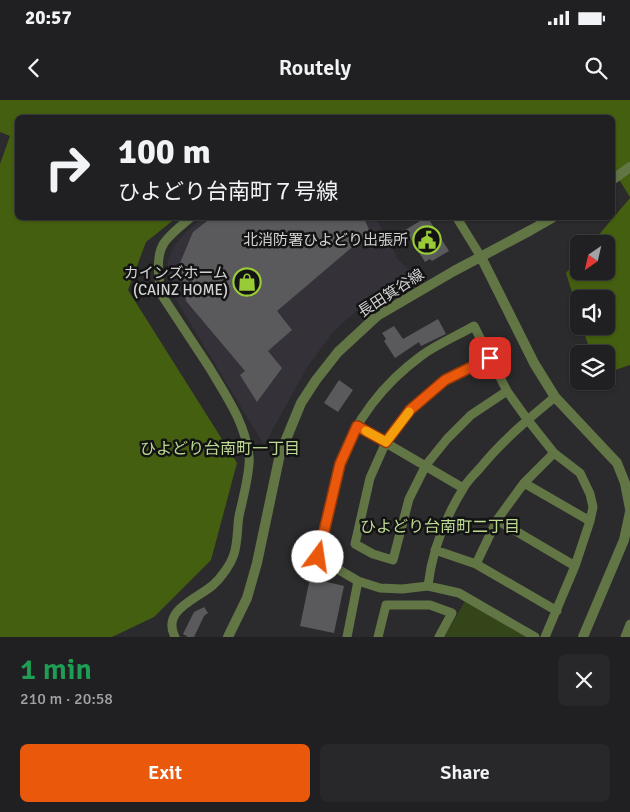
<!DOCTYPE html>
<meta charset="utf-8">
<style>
:root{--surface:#202022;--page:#28282a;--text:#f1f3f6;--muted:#a2a3a5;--line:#3d3e40;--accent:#ea580c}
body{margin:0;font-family:Signika,"Noto Sans JP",sans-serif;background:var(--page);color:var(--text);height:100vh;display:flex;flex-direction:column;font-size:19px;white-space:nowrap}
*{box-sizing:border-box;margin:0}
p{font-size:16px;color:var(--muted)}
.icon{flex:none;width:28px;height:28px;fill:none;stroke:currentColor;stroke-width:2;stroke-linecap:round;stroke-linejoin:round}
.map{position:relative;height:537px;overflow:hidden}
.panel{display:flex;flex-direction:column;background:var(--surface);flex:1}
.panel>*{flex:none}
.top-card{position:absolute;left:15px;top:15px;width:600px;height:105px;border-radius:8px;box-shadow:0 1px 4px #0004,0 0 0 1px var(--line);background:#202022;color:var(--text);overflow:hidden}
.needle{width:32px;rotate:214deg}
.tools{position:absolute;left:570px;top:135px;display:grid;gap:10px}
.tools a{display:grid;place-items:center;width:45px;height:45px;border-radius:8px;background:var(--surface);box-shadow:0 1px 4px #0004,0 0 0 1px var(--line);font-size:25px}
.pin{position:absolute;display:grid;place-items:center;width:42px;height:42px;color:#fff;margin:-21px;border-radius:10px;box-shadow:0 2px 8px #0006}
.me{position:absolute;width:55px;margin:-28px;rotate:14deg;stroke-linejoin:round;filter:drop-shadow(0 0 4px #0008)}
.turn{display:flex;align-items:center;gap:18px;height:105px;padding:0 20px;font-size:22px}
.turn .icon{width:65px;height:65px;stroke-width:2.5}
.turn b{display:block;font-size:35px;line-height:42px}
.round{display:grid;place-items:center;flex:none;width:52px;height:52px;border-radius:8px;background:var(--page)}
.summary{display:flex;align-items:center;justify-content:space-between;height:85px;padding:0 20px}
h1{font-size:30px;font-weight:600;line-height:38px;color:#1e9e55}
.action{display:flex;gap:10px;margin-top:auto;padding:10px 20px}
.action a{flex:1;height:58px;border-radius:8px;background:var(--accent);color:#fff;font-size:20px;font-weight:600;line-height:58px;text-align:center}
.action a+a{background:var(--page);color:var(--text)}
.status{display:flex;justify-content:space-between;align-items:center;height:35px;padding:0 25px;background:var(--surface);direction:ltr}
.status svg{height:14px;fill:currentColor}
header{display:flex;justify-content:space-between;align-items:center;height:65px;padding:0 20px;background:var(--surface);font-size:22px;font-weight:600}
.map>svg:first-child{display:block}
.built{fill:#353139}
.green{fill:#35451a}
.forest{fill:#455f10}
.building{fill:#5a595c}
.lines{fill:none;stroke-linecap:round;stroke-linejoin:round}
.minor{stroke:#627545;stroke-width:9}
.tertiary{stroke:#627545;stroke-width:10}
.route-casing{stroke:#983908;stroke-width:12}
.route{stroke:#ea580c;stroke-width:9}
.slow{stroke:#f59e0b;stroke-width:9}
.labels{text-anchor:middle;stroke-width:5;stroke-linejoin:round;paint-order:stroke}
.poi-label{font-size:15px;fill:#d2d2d4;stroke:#131314;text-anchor:end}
.street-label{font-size:15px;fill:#d2d2d4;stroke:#131314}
.neighbourhood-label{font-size:16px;fill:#bcda92;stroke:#131314}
</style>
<div class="status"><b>20:57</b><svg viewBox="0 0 49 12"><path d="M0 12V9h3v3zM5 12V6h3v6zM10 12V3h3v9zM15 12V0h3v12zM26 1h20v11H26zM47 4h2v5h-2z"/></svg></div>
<header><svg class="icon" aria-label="back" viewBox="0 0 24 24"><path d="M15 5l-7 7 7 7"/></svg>Routely<svg class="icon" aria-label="search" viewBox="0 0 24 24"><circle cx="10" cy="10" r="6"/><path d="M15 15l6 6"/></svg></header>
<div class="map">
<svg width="630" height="537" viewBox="0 0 630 537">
<rect width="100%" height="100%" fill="#2b2a2d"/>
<path class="built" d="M 203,118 L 376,118 L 399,161 L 414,173 L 374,195 L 333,232 L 308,266 L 264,345 L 175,198 L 168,178 L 168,160 L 174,146 L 186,132 Z"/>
<path class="green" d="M 465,501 L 526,537 L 444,537 Z"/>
<path class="forest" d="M 0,0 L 630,0 L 630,97 L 613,70 L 612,18 L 18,18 L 18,118 L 176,118 L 146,142 L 128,190 L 237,363 L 211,460 L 154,517 L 112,537 L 0,537 L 0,64 L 10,36 L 0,32 Z
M 630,98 L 630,265 L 606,273 L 606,254 L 591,254 L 582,226 L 606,226 L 606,199 L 579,199 L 579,215 L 566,173 L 579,158 L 579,171 L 606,171 L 606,144 L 591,144 Z"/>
<path class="building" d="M 211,118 L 364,118 L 370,132 L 277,211 L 292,230 L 268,251 L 282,268 L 257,302 L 240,275 L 245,271 L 186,201 L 180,163 L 193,132 Z
M 425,118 L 428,118 L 449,151 L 432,161 L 430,159 L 425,162 L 405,130 Z
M 438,219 L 446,234 L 421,246 L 419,242 L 395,258 L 384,241 L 386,239 L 382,233 L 394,226 L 403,239 Z
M 339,280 L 353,290 L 338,312 L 324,303 Z
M 310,478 L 344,486 L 334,533 L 300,526 Z
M 204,507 L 208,513 L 204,516 L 194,537 L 188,537 L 183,534 L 194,512 Z"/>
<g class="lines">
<path class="minor" d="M 457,118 L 481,157
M 490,258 L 445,280 L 410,310 L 386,342 L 370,378 L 355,444 L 373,454 L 393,460 L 409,399 L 426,365 L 447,339 L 471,315 L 507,291
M 357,326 L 463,388
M 524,383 L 590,421
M 497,420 L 575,466
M 435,450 L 476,464 L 557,511
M 476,464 L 497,420 L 524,383 L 554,353
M 428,486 C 432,452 445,418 463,389 C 467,381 474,375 480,368 C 502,341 528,319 555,297
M 175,537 C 161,510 197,499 213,485 C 221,478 231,464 234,454 C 238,442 237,428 239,416 C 242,402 251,369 249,356 C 245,322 226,296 209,267 C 193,243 177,218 161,194 C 159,178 155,157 164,143 C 170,134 182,125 190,118
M 347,537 L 358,481
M 378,537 L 386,505 L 430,505 L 452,513 L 439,537
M 535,537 L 459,493 L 428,486 L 402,489 L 380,488 L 358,481 L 317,457 C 325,426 331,395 340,364 C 354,321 384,283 421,256 C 437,244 457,236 474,226 L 507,291 L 527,319 L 554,353 L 580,373 L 590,394 L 593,407 L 590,421 L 575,466 L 545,537
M 625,537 L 630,524"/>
<path class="tertiary" d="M 612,80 L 630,67
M 481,157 L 534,263 L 555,297 L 617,363 L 625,383 L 630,409
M 228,537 L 247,498 L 257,463 L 280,354 L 301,303 L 316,280 L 338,252 L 377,216 L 454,171 L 531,130 L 552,118
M 583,537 L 624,440 L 630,412"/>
</g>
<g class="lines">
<g class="route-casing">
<path id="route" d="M 318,457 L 340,364 L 357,326 L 386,342 L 410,310 L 445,280 L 490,258"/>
</g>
<use href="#route" class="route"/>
<path class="slow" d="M 366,331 L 386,342 L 409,312"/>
</g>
<defs>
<g id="civic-ring" transform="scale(1.4375)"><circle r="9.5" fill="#131314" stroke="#99cb36" stroke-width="1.5"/><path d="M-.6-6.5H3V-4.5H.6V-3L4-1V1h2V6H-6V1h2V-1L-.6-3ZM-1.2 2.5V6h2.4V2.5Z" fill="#99cb36"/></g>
<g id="shop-ring" transform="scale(1.4375)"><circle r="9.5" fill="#131314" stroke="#99cb36" stroke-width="1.5"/><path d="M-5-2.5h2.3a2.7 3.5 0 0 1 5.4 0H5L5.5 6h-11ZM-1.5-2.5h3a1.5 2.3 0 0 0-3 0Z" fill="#99cb36"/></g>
</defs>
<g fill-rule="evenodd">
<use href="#civic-ring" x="427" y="140"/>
<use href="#shop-ring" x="247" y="182"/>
</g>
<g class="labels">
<g class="poi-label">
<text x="408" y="145">北消防署ひよどり出張所</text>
<text x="228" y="178">カインズホーム<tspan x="228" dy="17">(CAINZ HOME)</tspan></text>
</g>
<g class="street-label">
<text transform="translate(391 193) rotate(-33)" y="5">長田箕谷線</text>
</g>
<g class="neighbourhood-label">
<text x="220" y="354">ひよどり台南町一丁目</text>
<text x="440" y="432">ひよどり台南町二丁目</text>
</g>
</g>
</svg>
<div class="tools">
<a><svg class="needle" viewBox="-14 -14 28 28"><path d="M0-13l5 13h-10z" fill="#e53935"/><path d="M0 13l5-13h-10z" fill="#a2a3a5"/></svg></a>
<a><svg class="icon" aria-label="sound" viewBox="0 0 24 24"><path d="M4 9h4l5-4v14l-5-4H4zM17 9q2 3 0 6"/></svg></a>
<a><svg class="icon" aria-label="layers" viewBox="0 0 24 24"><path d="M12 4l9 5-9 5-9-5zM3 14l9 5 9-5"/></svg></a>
</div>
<div class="pin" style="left:490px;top:258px;background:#d93025"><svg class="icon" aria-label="arrive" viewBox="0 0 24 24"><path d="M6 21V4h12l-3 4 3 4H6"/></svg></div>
<svg class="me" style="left:318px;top:457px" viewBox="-20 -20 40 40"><circle r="19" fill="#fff"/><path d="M0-13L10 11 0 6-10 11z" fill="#ea580c"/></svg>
<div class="top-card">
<div class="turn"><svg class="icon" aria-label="right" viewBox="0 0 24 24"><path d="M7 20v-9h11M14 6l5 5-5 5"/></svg><div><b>100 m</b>ひよどり台南町７号線</div></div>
</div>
</div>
<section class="panel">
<div class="summary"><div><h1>1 min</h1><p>210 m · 20:58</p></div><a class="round"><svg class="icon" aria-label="close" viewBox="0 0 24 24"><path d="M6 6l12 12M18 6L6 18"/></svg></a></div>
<div class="action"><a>Exit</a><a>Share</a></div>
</section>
